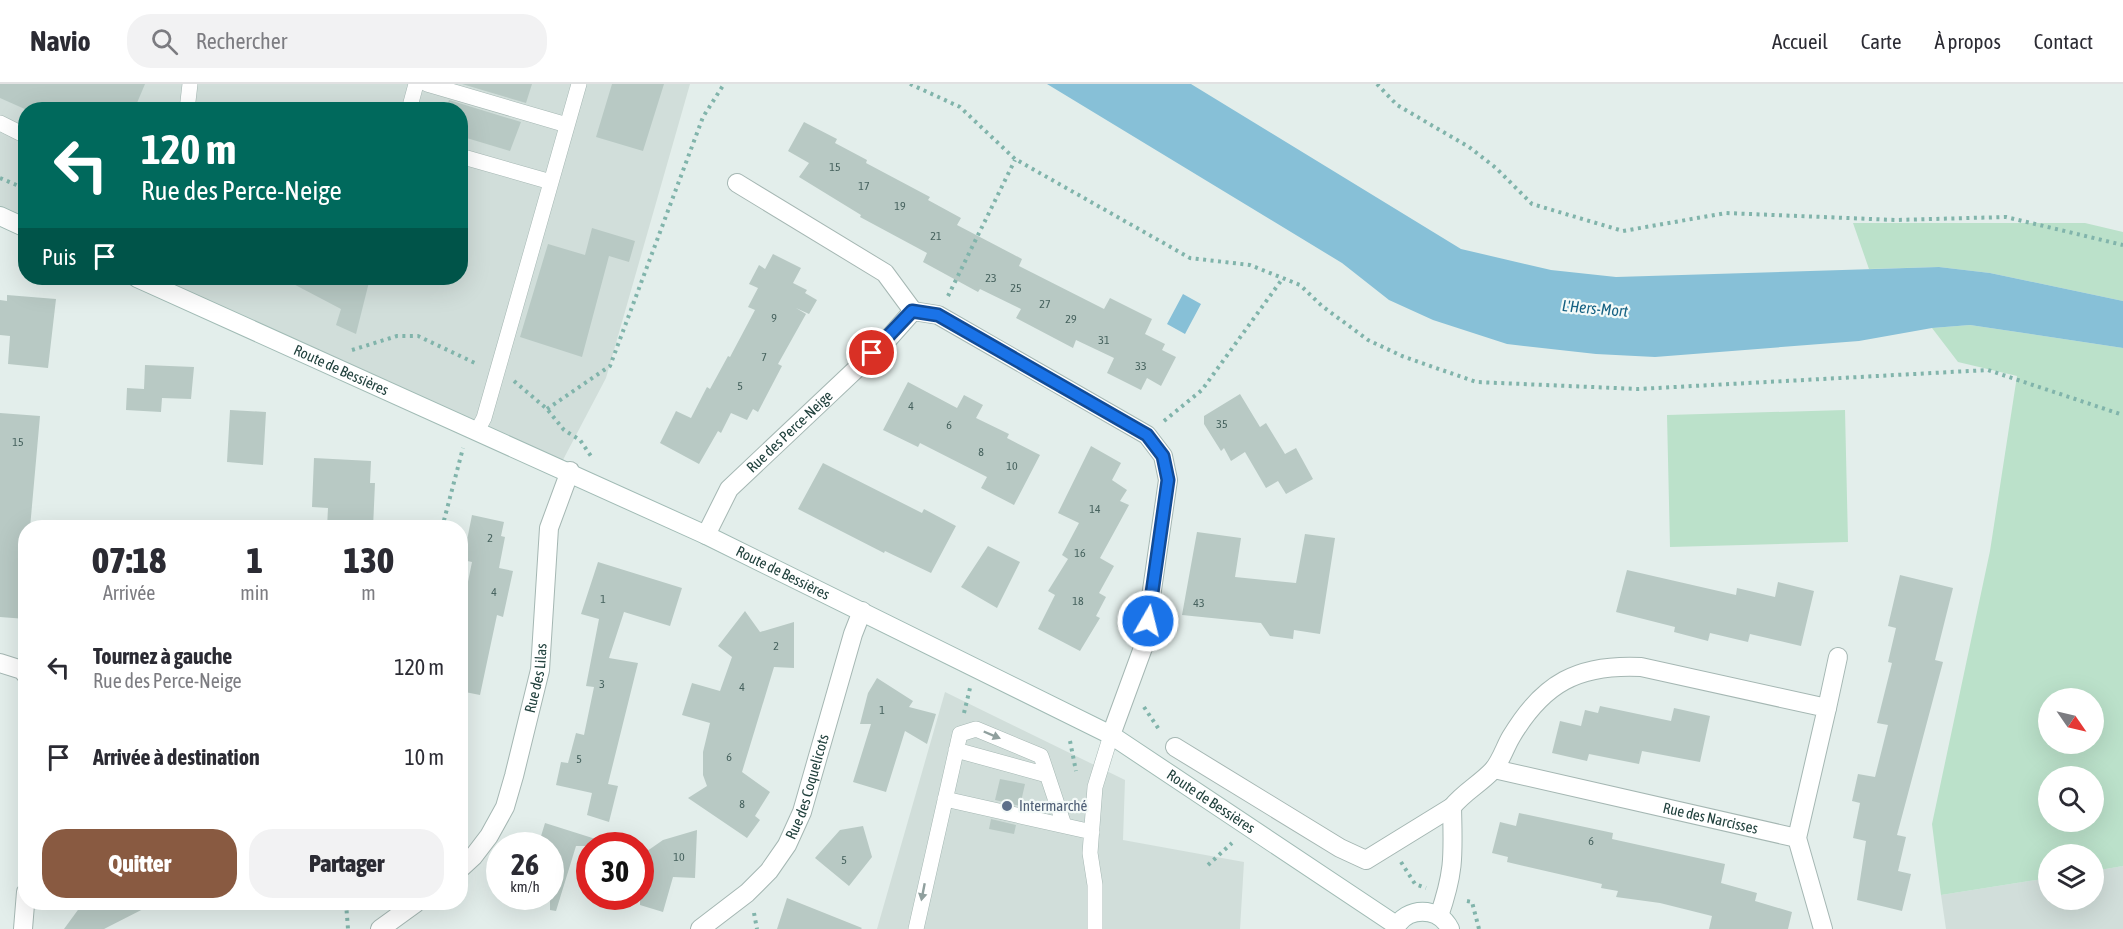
<!DOCTYPE html>
<html lang="fr">
<meta charset="utf-8">
<style>
:root{--surface:#fff;--page:#f2f2f3;--text:#2b2b33;--muted:#7c7c81;--line:#e1e1e2;--accent:#895a41}
body{margin:0;font-family:"Asap Condensed",sans-serif;background:var(--page);color:var(--text);height:100vh;display:flex;flex-direction:column;font-size:22px;white-space:nowrap}
*{box-sizing:border-box;margin:0}
p{font-size:20px;color:var(--muted)}
.icon{flex:none;width:33px;height:33px;fill:none;stroke:currentColor;stroke-width:2;stroke-linecap:round;stroke-linejoin:round}
.map{position:relative;flex:1;overflow:hidden}
.sheet{position:absolute;left:18px;top:436px;width:450px;height:390px;display:flex;flex-direction:column;background:var(--surface);border-radius:24px;box-shadow:0 6px 24px #0002}
.sheet>*{flex:none}
.banner{position:absolute;left:18px;top:18px;width:450px;height:183px;border-radius:24px;box-shadow:0 6px 24px #0002;background:#00695c;color:#fff;overflow:hidden}
.needle{width:39px;rotate:124deg}
.buttons{position:absolute;left:2038px;top:604px;display:grid;gap:12px}
.buttons a{display:grid;place-items:center;width:66px;height:66px;border-radius:50%;background:var(--surface);box-shadow:0 6px 24px #0002;font-size:30px}
.speed{position:absolute;left:486px;top:748px;display:flex;gap:12px;font-size:30px;font-weight:700;text-align:center}
.speed>*{display:grid;place-content:center;width:78px;height:78px;border-radius:50%;background:var(--surface);box-shadow:0 6px 24px #0002;line-height:1}
.speed small{font-size:15px;font-weight:400}
.speed .limit{border:9px solid #d22;background:#fff;color:#111}
.pin{position:absolute;display:grid;place-items:center;width:51px;height:51px;color:#fff;margin:-26px;border:3px solid #fff;border-radius:50%;box-shadow:0 2px 6px #0007}
.me{position:absolute;width:66px;margin:-33px;rotate:8deg;stroke-linejoin:round;filter:drop-shadow(0 0 4px #0008)}
.turn{display:flex;align-items:center;gap:21px;height:126px;padding:0 24px;font-size:27px}
.turn .icon{width:78px;height:78px;stroke-width:2.5}
.turn b{display:block;font-size:42px;line-height:51px}
.then{display:flex;align-items:center;height:57px;padding:0 24px;background:#0003;gap:12px;font-size:22px}
.eta{display:flex;justify-content:space-evenly;align-items:center;height:102px;text-align:center}
.eta b{font-size:36px;font-weight:800;line-height:42px}
.cta{display:flex;gap:12px;margin-top:auto;padding:12px 24px}
.cta a{flex:1;height:69px;border-radius:24px;background:var(--accent);color:#fff;font-size:24px;font-weight:800;line-height:69px;text-align:center}
.cta a+a{background:var(--page);color:var(--text)}
ul{padding:0;list-style:none}
li{display:flex;align-items:center;gap:18px;height:90px;padding:0 24px}
li div{flex:1}
li b{display:block;font-size:22px}
li em{font-style:normal}
header{display:flex;align-items:center;gap:36px;box-sizing:border-box;height:84px;padding:0 30px;background:var(--surface);border-bottom:2px solid var(--line)}
header strong{font-size:28px}
nav{display:flex;gap:33px;margin-inline-start:auto;font-size:21px}
.search{width:420px;height:54px;background:var(--page);display:flex;align-items:center;gap:15px;box-sizing:border-box;padding:0 21px;border-radius:24px;color:var(--muted);font-size:22px}
.map>svg:first-child{display:block}
.built{fill:#d1deda}
.green{fill:#bbe1ca;fill-rule:evenodd}
.water{fill:#87c0d7}
.building{fill:#b8c9c4}
.lines{fill:none;stroke-linecap:round;stroke-linejoin:round}
.service-casing{stroke:#a5b7b3;stroke-width:16}
.minor-casing{stroke:#a5b7b3;stroke-width:20}
.secondary-casing{stroke:#a1bbb5;stroke-width:20}
.path{stroke:#81b4ab;stroke-width:4;stroke-dasharray:3 4.5;stroke-linecap:butt}
.service{stroke:#fff;stroke-width:15}
.minor{stroke:#fff;stroke-width:18}
.secondary{stroke:#fff;stroke-width:18}
.oneway{fill:#90a09e}
.route-casing{stroke:#114b97;stroke-width:15}
.route{stroke:#1a73e8;stroke-width:10}
.service-dot{fill:#5c6f8a;stroke:#f4faf8;stroke-width:2}
.labels{text-anchor:middle;stroke-width:4.5;stroke-linejoin:round;paint-order:stroke}
.number-label{font-size:12px;fill:#47635f}
.street-label{font-size:15px;fill:#21413d;stroke:#f4faf8}
.service-label{font-size:15px;fill:#4e5e75;stroke:#f4faf8;text-anchor:start}
.water-label{font-size:16px;font-style:italic;fill:#166283;stroke:#f4faf8}
</style>
<header>
<strong>Navio</strong>
<div class="search"><svg class="icon" aria-label="search" viewBox="0 0 24 24"><circle cx="10" cy="10" r="6"/><path d="M15 15l6 6"/></svg>Rechercher</div>
<nav><a>Accueil</a><a>Carte</a><a>À propos</a><a>Contact</a></nav>
</header>
<div class="map">
<svg width="2123" height="845" viewBox="0 0 2123 845">
<rect width="100%" height="100%" fill="#e3eeeb"/>
<path class="built" d="M 0,0 L 690,0 L 606,294 L 554,393 L 133,194 L 460,194 L 460,26 L 26,26 L 25,143 L 0,131 Z
M 945,608 L 1125,696 L 1123,756 L 1244,778 L 1240,845 L 877,845 Z
M 2123,782 L 2123,845 L 1946,845 L 1941,811 L 2049,794 L 2049,816 L 2094,816 L 2094,787 Z"/>
<path class="green" d="M 1853,139 L 2085,139 L 2123,148 L 2123,217 L 1990,189 L 1939,183 L 1869,185 Z
M 1970,241 L 2123,264 L 2123,782 L 2094,787 L 2094,771 L 2049,771 L 2049,794 L 1941,811 L 1932,740 L 1990,467 L 2017,292 L 1958,278 L 1932,244 ZM 2049,615 L 2094,615 L 2094,660 L 2049,660 ZM 2049,693 L 2094,693 L 2094,738 L 2049,738 Z
M 1845,326 L 1848,458 L 1670,463 L 1667,331 Z"/>
<path class="water" d="M 1047,0 L 1191,0 L 1461,165 L 1551,186 L 1616,193 L 1939,183 L 1990,189 L 2123,217 L 2123,264 L 1970,241 L 1932,244 L 1859,257 L 1655,273 L 1596,270 L 1507,260 L 1433,236 L 1389,216 L 1342,179 Z
M 1183,210 L 1201,220 L 1185,250 L 1167,240 Z"/>
<path class="building" d="M 0,0 L 145,0 L 134,26 L 27,26 L 0,14 Z
M 462,0 L 532,0 L 526,19 Z
M 612,0 L 664,0 L 643,67 L 596,53 Z
M 449,16 L 521,38 L 510,67 L 460,52 L 460,26 L 446,26 Z
M 804,38 L 837,55 L 835,59 L 867,76 L 866,79 L 930,113 L 928,116 L 961,134 L 957,141 L 1022,175 L 1019,182 L 1104,225 L 1110,214 L 1152,235 L 1145,250 L 1165,260 L 1162,266 L 1176,273 L 1161,302 L 1147,294 L 1141,306 L 1107,289 L 1114,274 L 1076,256 L 1073,264 L 1016,234 L 1021,225 L 980,205 L 978,208 L 923,178 L 927,169 L 860,133 L 861,131 L 799,93 L 809,79 L 788,67 Z
M 592,144 L 635,157 L 629,178 L 609,172 L 582,273 L 520,253 L 548,160 L 585,171 Z
M 773,170 L 801,184 L 793,199 L 807,206 L 805,209 L 817,216 L 809,230 L 796,224 L 806,230 L 778,280 L 782,282 L 758,328 L 753,325 L 747,336 L 731,329 L 721,349 L 718,347 L 699,380 L 660,359 L 676,327 L 691,334 L 707,303 L 710,305 L 728,272 L 730,273 L 755,226 L 748,223 L 758,204 L 749,200 L 759,181 L 765,185 Z
M 282,194 L 370,194 L 356,250 L 336,241 L 341,225 Z
M 7,211 L 56,215 L 48,284 L 8,280 L 10,252 L 0,251 L 0,216 L 7,217 Z
M 145,281 L 194,283 L 191,315 L 162,314 L 161,328 L 126,326 L 127,304 L 144,305 Z
M 908,298 L 957,324 L 964,311 L 983,321 L 976,334 L 1009,350 L 1007,354 L 1040,371 L 1014,421 L 981,404 L 987,393 L 920,359 L 918,363 L 883,346 Z
M 1240,310 L 1260,343 L 1266,339 L 1285,370 L 1296,364 L 1313,395 L 1286,410 L 1278,397 L 1266,404 L 1245,368 L 1231,377 L 1224,364 L 1221,367 L 1204,340 L 1204,332 Z
M 230,326 L 266,328 L 263,381 L 227,378 Z
M 0,329 L 40,332 L 30,444 L 26,444 L 26,535 L 0,533 Z
M 1091,362 L 1121,379 L 1112,396 L 1127,406 L 1120,417 L 1129,421 L 1100,474 L 1114,482 L 1099,509 L 1106,513 L 1096,532 L 1100,534 L 1080,567 L 1038,545 L 1055,511 L 1048,507 L 1068,475 L 1062,471 L 1079,439 L 1058,429 Z
M 314,374 L 371,377 L 370,399 L 375,399 L 373,444 L 327,444 L 328,424 L 312,423 Z
M 823,379 L 922,429 L 924,425 L 956,442 L 931,489 L 885,467 L 884,469 L 798,425 Z
M 472,431 L 504,438 L 501,452 L 505,453 L 499,484 L 513,487 L 503,533 L 497,531 L 480,611 L 460,607 L 460,537 L 472,478 L 463,476 Z
M 1197,448 L 1241,454 L 1235,493 L 1296,499 L 1305,450 L 1335,454 L 1320,550 L 1294,546 L 1293,555 L 1270,552 L 1261,539 L 1182,531 Z
M 988,462 L 1020,478 L 997,524 L 961,503 Z
M 598,478 L 682,504 L 670,542 L 624,528 L 609,574 L 638,579 L 608,700 L 618,702 L 609,738 L 587,731 L 592,709 L 556,701 L 561,678 L 568,679 L 576,649 L 584,651 L 594,603 L 586,602 L 599,535 L 581,530 Z
M 1627,486 L 1736,511 L 1737,504 L 1775,513 L 1778,498 L 1814,507 L 1801,562 L 1750,550 L 1748,558 L 1710,549 L 1708,557 L 1674,548 L 1675,543 L 1616,528 Z
M 1900,491 L 1953,504 L 1935,576 L 1943,578 L 1897,751 L 1906,753 L 1898,787 L 1911,790 L 1902,827 L 1857,816 L 1866,757 L 1853,754 L 1860,719 L 1852,717 L 1858,690 L 1875,693 L 1888,641 L 1877,639 L 1892,579 L 1888,578 L 1896,544 L 1888,542 Z
M 745,527 L 760,548 L 794,538 L 794,584 L 774,583 L 742,688 L 770,708 L 755,732 L 760,736 L 747,754 L 688,714 L 707,702 L 703,691 L 703,668 L 710,639 L 682,631 L 692,599 L 720,607 L 732,573 L 718,562 Z
M 877,594 L 913,617 L 909,623 L 936,630 L 927,660 L 905,647 L 886,708 L 853,698 L 871,640 L 860,640 L 868,609 Z
M 1600,622 L 1671,637 L 1674,624 L 1710,632 L 1700,678 L 1642,667 L 1639,680 L 1589,670 L 1587,677 L 1552,669 L 1560,637 L 1581,642 L 1585,626 L 1598,629 Z
M 1000,695 L 1025,700 L 1020,722 L 995,716 Z
M 1519,729 L 1613,749 L 1612,755 L 1725,780 L 1721,799 L 1757,809 L 1755,817 L 1792,828 L 1788,845 L 1709,845 L 1712,832 L 1660,819 L 1616,813 L 1618,807 L 1601,804 L 1602,800 L 1507,778 L 1508,773 L 1492,769 L 1500,738 L 1516,742 Z
M 991,735 L 1016,741 L 1014,750 L 989,745 Z
M 545,739 L 602,757 L 602,762 L 576,762 L 556,827 L 550,826 L 550,762 L 538,762 Z
M 863,742 L 872,773 L 849,802 L 815,774 L 840,746 Z
M 697,746 L 695,794 L 673,793 L 663,828 L 640,821 L 640,772 L 663,756 Z
M 787,814 L 862,844 L 861,845 L 777,845 Z
M 83,819 L 155,819 L 104,845 L 64,845 Z"/>
<g class="lines">
<g class="service-casing">
<path id="service" d="M 427,0 L 567,41
M 187,26 L 190,0
M 409,26 L 416,0
M 0,39 L 26,52
M 460,72 L 551,98
M 477,347 L 484,334 L 579,0
M 956,666 L 1047,691
M 945,715 L 1092,748
M 916,845 L 960,650 L 976,645 L 1041,672 L 1064,741
M 1095,845 L 1095,801 L 1090,769 L 1095,703 L 1111,651"/>
</g>
<g class="minor-casing">
<g id="minor">
<path d="M 737,99 L 885,189 L 913,227"/>
<path id="s1" d="M 706,451 L 729,405 L 889,254 L 913,227 L 938,231 L 1147,351 L 1163,372 L 1168,396 L 1144,561 L 1111,651"/>
<path d="M 0,579 L 22,586 L 26,591"/>
<path d="M 1827,624 L 1838,573"/>
<path d="M 1175,663 L 1340,764 L 1366,776 L 1452,723"/>
<path id="s2" d="M 1494,685 L 1797,754"/>
<path id="s3" d="M 460,785 L 473,773 L 489,752 L 505,723 L 514,692 L 540,586 L 549,444 L 570,387"/>
<path d="M 1439,832 C 1455,786 1453,770 1452,723 C 1464,708 1480,700 1493,686 C 1501,677 1505,663 1511,653 C 1543,599 1578,580 1641,583 L 1827,624 L 1797,754 L 1823,845"/>
<path d="M 23,845 L 26,808"/>
<path d="M 380,845 L 416,819"/>
<path id="s4" d="M 700,845 L 747,809 L 769,787 L 787,761 L 802,728 L 853,550 L 862,527"/>
</g>
</g>
<g class="secondary-casing">
<g id="secondary">
<path d="M 0,132 L 26,144"/>
<path id="s5" d="M 137,194 L 706,451 L 1111,651 L 1396,841"/>
<path d="M 1395,845 C 1406,822 1439,822 1450,845"/>
</g>
</g>
<path class="path" d="M 910,0 L 960,23 L 1015,75 L 1190,174 L 1250,181 L 1300,201 L 1322,222 L 1368,256 L 1402,272 L 1476,298 L 1638,305 L 1988,286 L 2123,331
M 1377,0 L 1397,21 L 1469,63 L 1496,84 L 1532,120 L 1623,147 L 1726,129 L 1895,136 L 2006,133 L 2123,161
M 0,94 L 26,105
M 948,212 L 1015,76
M 352,266 L 397,252 L 418,252 L 477,280
M 514,297 L 547,325 L 564,346 L 580,356 L 593,375
M 547,325 L 610,282 L 703,33 L 724,0
M 1164,337 L 1202,306 L 1283,194
M 442,444 L 463,364
M 1144,623 L 1160,647
M 964,629 L 970,604
M 1070,657 L 1076,687
M 1401,778 L 1415,800 L 1426,804
M 1208,781 L 1232,759
M 1467,817 L 1472,818 L 1479,845
M 346,819 L 348,845
M 754,829 L 757,845"/>
<use href="#service" class="service"/>
<use href="#minor" class="minor"/>
<use href="#secondary" class="secondary"/>
</g>
<defs><path id="oneway-solid" d="M-6-.8H1V-3.2L6.5 0L1 3.2V.8H-6Z" transform="scale(1.5)"/></defs>
<g class="oneway">
<use href="#oneway-solid" transform="translate(992 651) rotate(23)"/>
<use href="#oneway-solid" transform="translate(923 808) rotate(101)"/>
</g>
<g class="lines">
<g class="route-casing">
<path id="route" d="M 872,269 L 912,227 L 938,231 L 1147,351 L 1163,372 L 1168,396 L 1148,537"/>
</g>
<use href="#route" class="route"/>
</g>
<circle class="service-dot" cx="1007" cy="722" r="6"/>
<g class="labels">
<g class="number-label">
<text x="835" y="87">15</text>
<text x="864" y="106">17</text>
<text x="900" y="126">19</text>
<text x="936" y="156">21</text>
<text x="991" y="198">23</text>
<text x="1016" y="208">25</text>
<text x="1045" y="224">27</text>
<text x="774" y="238">9</text>
<text x="1071" y="239">29</text>
<text x="1104" y="260">31</text>
<text x="764" y="277">7</text>
<text x="1141" y="286">33</text>
<text x="740" y="306">5</text>
<text x="911" y="326">4</text>
<text x="1222" y="344">35</text>
<text x="949" y="345">6</text>
<text x="18" y="362">15</text>
<text x="981" y="372">8</text>
<text x="1012" y="386">10</text>
<text x="1095" y="429">14</text>
<text x="490" y="458">2</text>
<text x="1080" y="473">16</text>
<text x="494" y="512">4</text>
<text x="603" y="519">1</text>
<text x="1078" y="521">18</text>
<text x="1199" y="523">43</text>
<text x="776" y="566">2</text>
<text x="602" y="604">3</text>
<text x="742" y="607">4</text>
<text x="882" y="630">1</text>
<text x="729" y="677">6</text>
<text x="579" y="679">5</text>
<text x="742" y="724">8</text>
<text x="1591" y="761">6</text>
<text x="679" y="777">10</text>
<text x="844" y="780">5</text>
</g>
<g class="street-label">
<text dy="5" stroke="none"><textPath href="#s5" startOffset="224">Route de Bessières</textPath></text>
<text dy="5" stroke="none"><textPath href="#s1" startOffset="135">Rue des Perce-Neige</textPath></text>
<text dy="5" stroke="none"><textPath href="#s5" startOffset="710">Route de Bessières</textPath></text>
<text dy="5" stroke="none"><textPath href="#s3" startOffset="210">Rue des Lilas</textPath></text>
<text dy="5" stroke="none"><textPath href="#s4" startOffset="184">Rue des Coquelicots</textPath></text>
<text dy="5" stroke="none"><textPath href="#s5" startOffset="1196">Route de Bessières</textPath></text>
<text dy="5" stroke="none"><textPath href="#s2" startOffset="222">Rue des Narcisses</textPath></text>
</g>
<g class="service-label">
<text x="1019" y="727">Intermarché</text>
</g>
<g class="water-label">
<text transform="translate(1595 224) rotate(5)" y="6">L'Hers-Mort</text>
</g>
</g>
</svg>
<div class="buttons">
<a><svg class="needle" viewBox="-14 -14 28 28"><path d="M0-13l5 13h-10z" fill="#e53935"/><path d="M0 13l5-13h-10z" fill="#7c7c81"/></svg></a>
<a><svg class="icon" aria-label="search" viewBox="0 0 24 24"><circle cx="10" cy="10" r="6"/><path d="M15 15l6 6"/></svg></a>
<a><svg class="icon" aria-label="layers" viewBox="0 0 24 24"><path d="M12 4l9 5-9 5-9-5zM3 14l9 5 9-5"/></svg></a>
</div>
<div class="speed"><div>26<small>km/h</small></div><div class="limit">30</div></div>
<div class="pin" style="left:872px;top:269px;background:#d93025"><svg class="icon" aria-label="arrive" viewBox="0 0 24 24"><path d="M6 21V4h12l-3 4 3 4H6"/></svg></div>
<svg class="me" style="left:1148px;top:537px" viewBox="-20 -20 40 40"><circle r="17" fill="#1a73e8" stroke="#fff" stroke-width="3"/><path d="M0-11L8 9 0 5-8 9z" fill="#fff"/></svg>
<div class="banner">
<div class="turn"><svg class="icon" aria-label="left" viewBox="0 0 24 24"><path d="M17 20v-9H6M10 6l-5 5 5 5"/></svg><div><b>120 m</b>Rue des Perce-Neige</div></div>
<div class="then">Puis<svg class="icon" aria-label="arrive" viewBox="0 0 24 24"><path d="M6 21V4h12l-3 4 3 4H6"/></svg></div>
</div>
<section class="sheet">
<div class="eta">
<div><b>07:18</b><p>Arrivée</p></div>
<div><b>1</b><p>min</p></div>
<div><b>130</b><p>m</p></div>
</div>
<ul>
<li><svg class="icon" aria-label="left" viewBox="0 0 24 24"><path d="M17 20v-9H6M10 6l-5 5 5 5"/></svg><div><b>Tournez à gauche</b><p>Rue des Perce-Neige</p></div><em>120 m</em></li>
<li><svg class="icon" aria-label="arrive" viewBox="0 0 24 24"><path d="M6 21V4h12l-3 4 3 4H6"/></svg><div><b>Arrivée à destination</b></div><em>10 m</em></li>
</ul>
<div class="cta"><a>Quitter</a><a>Partager</a></div>
</section>
</div>
